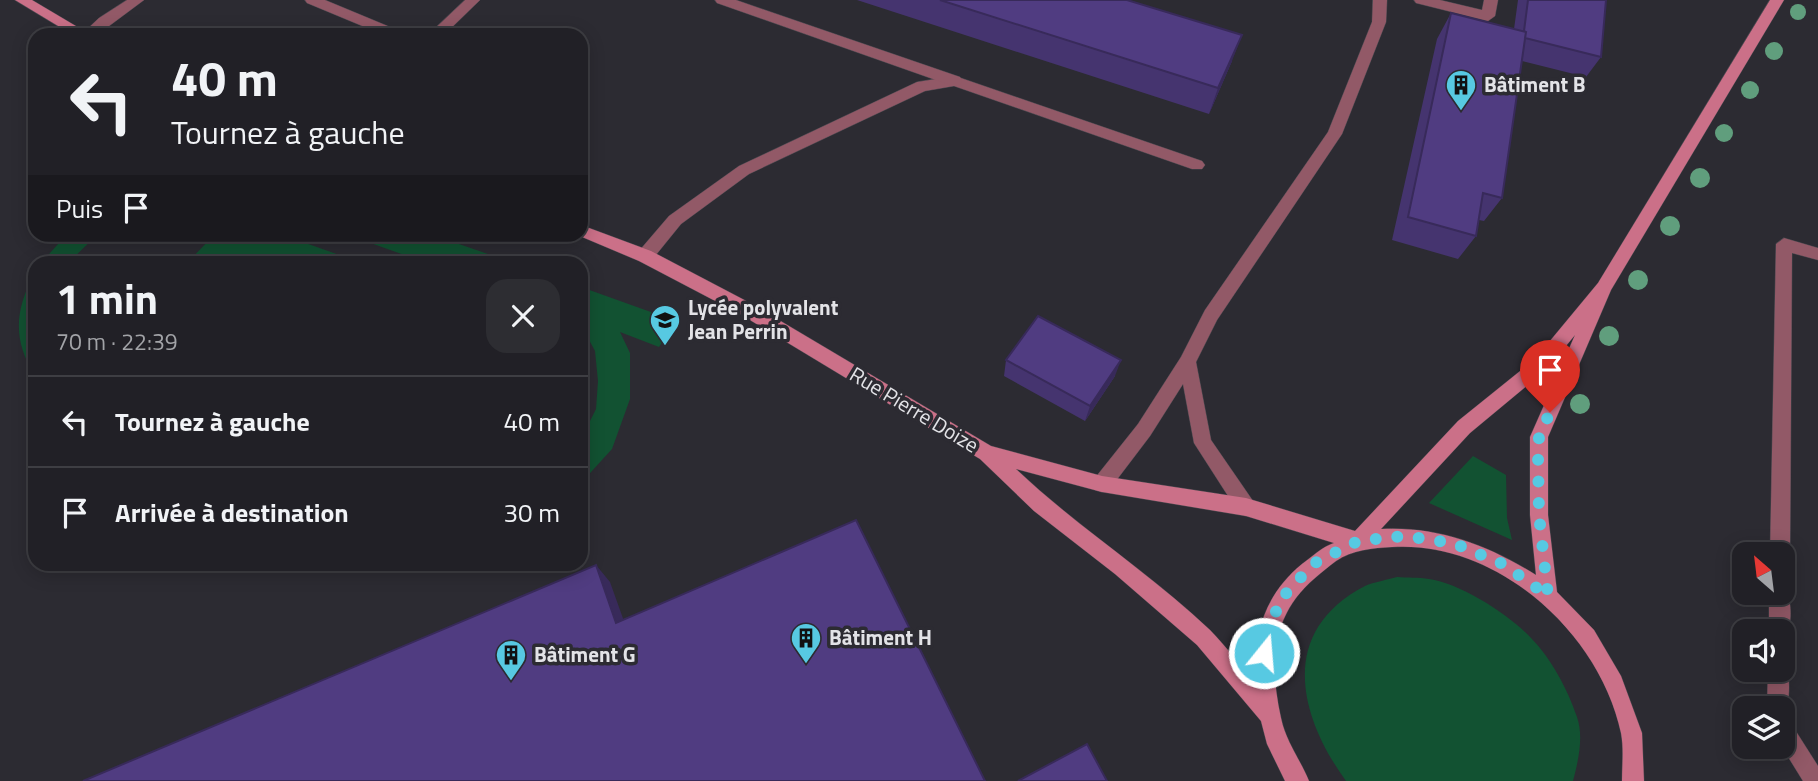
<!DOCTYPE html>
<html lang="fr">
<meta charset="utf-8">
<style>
:root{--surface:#212026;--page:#2d2d32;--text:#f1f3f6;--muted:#a2a3a7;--line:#3e3e43}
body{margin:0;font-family:"Titillium Web",sans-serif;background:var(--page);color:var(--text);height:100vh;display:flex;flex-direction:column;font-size:26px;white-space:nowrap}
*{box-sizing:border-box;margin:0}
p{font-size:23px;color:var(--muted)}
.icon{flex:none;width:38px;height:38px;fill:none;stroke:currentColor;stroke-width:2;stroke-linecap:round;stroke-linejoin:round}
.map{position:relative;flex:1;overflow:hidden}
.sheet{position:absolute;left:28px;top:256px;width:560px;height:315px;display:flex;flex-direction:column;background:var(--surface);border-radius:21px;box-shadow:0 4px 18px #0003,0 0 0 2px var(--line)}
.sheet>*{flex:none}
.guide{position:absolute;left:28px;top:28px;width:560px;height:214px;border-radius:21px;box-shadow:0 4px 18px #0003,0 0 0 2px var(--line);background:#212026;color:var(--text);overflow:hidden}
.needle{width:46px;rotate:332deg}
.fabs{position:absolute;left:1732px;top:542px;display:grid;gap:14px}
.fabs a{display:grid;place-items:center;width:63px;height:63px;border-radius:14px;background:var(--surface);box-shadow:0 4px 18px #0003,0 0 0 2px var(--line);font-size:35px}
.pin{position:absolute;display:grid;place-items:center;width:60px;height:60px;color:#fff;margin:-72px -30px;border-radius:50% 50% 50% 0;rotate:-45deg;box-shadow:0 0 7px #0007}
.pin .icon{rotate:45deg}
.me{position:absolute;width:77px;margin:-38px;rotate:17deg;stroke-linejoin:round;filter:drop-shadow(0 0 5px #0008)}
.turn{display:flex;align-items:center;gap:24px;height:147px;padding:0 28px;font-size:32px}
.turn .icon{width:91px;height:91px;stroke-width:2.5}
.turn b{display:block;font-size:49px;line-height:60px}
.then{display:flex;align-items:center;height:66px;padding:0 28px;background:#0003;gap:14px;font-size:26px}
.round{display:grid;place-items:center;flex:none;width:74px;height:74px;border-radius:21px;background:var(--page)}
.head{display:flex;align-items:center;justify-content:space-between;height:119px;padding:0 28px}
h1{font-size:42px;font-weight:700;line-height:52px}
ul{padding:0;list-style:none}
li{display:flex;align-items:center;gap:21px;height:91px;padding:0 28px;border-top:2px solid var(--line)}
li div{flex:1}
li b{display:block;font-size:26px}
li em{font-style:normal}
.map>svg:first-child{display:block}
.green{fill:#125232}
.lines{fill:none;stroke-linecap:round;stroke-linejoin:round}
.lane-casing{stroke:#49484f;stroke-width:1}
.street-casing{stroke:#49484f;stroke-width:1}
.secondary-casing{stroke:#49484f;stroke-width:1}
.lane{fill:#925967;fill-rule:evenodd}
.street{fill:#925967;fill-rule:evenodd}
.secondary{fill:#cb7088;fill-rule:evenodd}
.tree{fill:#609e7d}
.wall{fill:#45346f}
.shaded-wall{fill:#382a5a}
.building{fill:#503c81;stroke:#382a5a;stroke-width:2}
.route{stroke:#57c9e2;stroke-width:12;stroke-dasharray:0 21.6}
.labels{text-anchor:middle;stroke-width:7;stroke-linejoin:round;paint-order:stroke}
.poi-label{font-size:21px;font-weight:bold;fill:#e3e3e7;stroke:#2c2b32;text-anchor:start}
.street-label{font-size:21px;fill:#e3e3e7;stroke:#2c2b32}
</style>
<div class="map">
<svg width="1818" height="781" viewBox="0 0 1818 781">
<rect width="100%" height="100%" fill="#2c2b32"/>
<path class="green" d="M 67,234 L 97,235 L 69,262 L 42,262 Z
M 214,235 L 283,235 L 359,262 L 188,262 Z
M 348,235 L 433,235 L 511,262 L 424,262 Z
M 35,272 L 35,376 C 12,339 15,310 35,272 Z
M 581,287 L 676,321 L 659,347 L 620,332 L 630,353 L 630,399 L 612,449 L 581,483 L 581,439 L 596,409 L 598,381 L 595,351 L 581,325 Z
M 1473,456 L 1506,475 L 1507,518 L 1512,540 L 1429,503 Z
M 1397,577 C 1407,578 1419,577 1429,579 C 1460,583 1510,615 1531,638 C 1551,658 1568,690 1577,717 C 1584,737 1578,762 1573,781 L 1346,781 C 1298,715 1278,631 1365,586 C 1374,582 1387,580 1397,577 Z"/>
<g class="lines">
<g class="lane-casing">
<path id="lane" d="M 127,0 L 144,0 L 97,35 L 81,35 L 99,18 Z
M 1373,0 L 1387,0 L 1386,22 L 1342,134 L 1217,320 L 1196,362 L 1211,440 L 1253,501 L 1255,507 L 1253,513 L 1246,516 L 1239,513 L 1194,443 L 1183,384 L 1150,436 L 1109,490 L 1102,492 L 1095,490 L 1093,484 L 1095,478 L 1138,424 L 1181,357 L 1205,310 L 1328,132 L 1372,22 Z
M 1414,0 L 1440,0 L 1482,10 L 1484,0 L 1498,0 L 1495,16 L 1488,21 L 1416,3 Z
M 955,76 L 1202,161 L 1205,165 L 1202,169 L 1192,169 L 954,86 L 925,91 L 749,174 L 681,224 L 651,261 L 639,261 L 637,256 L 639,251 L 669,216 L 739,166 L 917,82 Z
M 1784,238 L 1818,248 L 1818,260 L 1792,253 L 1790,555 L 1783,563 L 1783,555 L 1770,555 L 1776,244 Z
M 1783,585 C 1793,595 1793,631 1783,640 L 1783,632 L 1769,632 L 1769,593 L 1783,593 Z
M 1783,662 C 1792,673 1790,705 1783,717 L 1783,709 L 1767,709 L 1768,670 L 1783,670 Z
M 1783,719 L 1790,722 L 1818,766 L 1818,781 L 1803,781 L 1782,747 Z"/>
</g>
<g class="street-casing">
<path id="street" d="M 305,0 L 325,0 L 402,32 L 404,35 L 384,35 L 307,3 Z
M 465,0 L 480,0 L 444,35 L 428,35 Z
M 715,0 L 736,0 L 960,77 L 962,81 L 960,85 L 950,85 L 717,3 Z"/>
</g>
<g class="secondary-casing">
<path id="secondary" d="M 15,0 L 32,0 L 91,35 L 73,35 Z
M 1770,0 L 1784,0 L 1611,290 L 1548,437 L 1548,515 L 1557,592 L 1594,630 L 1621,676 L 1642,733 L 1644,781 L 1622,781 C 1622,765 1624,749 1621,733 C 1600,633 1497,540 1392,547 C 1373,548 1352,550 1336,561 C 1329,566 1322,572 1315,578 C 1271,615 1269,664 1281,718 C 1286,742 1300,759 1309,781 L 1285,781 L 1267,744 L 1261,721 L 1197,645 L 1115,574 L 1034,511 L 980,459 L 740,314 L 639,261 L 575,234 L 581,234 L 581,225 L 651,251 L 752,304 L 991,446 L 1102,476 L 1246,498 L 1355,531 L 1458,421 L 1535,359 L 1598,283 ZM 1575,335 L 1530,437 L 1530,515 L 1536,575 C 1488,545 1438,526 1381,529 L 1470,433 L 1547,369 ZM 1016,469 L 1102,492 L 1246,516 L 1334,543 C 1322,547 1313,556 1302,564 C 1265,594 1252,636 1255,683 C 1240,666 1226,646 1210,630 C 1149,572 1077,527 1016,469 Z"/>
</g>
<use href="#lane" class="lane"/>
<use href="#street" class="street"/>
<use href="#secondary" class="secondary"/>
</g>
<g class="tree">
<circle cx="1798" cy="12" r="8"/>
<circle cx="1774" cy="51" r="9"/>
<circle cx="1750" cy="90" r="9"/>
<circle cx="1724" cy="133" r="9"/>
<circle cx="1700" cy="178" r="10"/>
<circle cx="1670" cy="226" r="10"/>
<circle cx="1638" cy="280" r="10"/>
<circle cx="1609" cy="336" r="10"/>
<circle cx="1580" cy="404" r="10"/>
</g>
<path class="wall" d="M 857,0 L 1127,0 L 1232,61 L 1209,114 Z
M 1518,0 L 1606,0 L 1601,57 L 1586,77 L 1522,61 L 1502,198 L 1484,221 L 1479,220 L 1476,236 L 1458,259 L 1392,240 L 1437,39 L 1451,13 L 1514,29 Z
M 1006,360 L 1115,376 L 1085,421 L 1004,376 Z"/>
<path class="shaded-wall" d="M 1242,35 L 1232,61 L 1209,114 L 1218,88 Z
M 1121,360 L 1115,376 L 1085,421 L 1090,406 Z
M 596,565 L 610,582 L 630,638 L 616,623 Z"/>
<path class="building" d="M 940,0 L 1127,0 L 1242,35 L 1218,88 Z
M 1528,0 L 1606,0 L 1601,57 L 1525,38 L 1526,32 L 1524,31 Z
M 1451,13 L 1526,32 L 1502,198 L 1483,193 L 1476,236 L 1408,217 Z
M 1038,316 L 1121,360 L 1090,406 L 1006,360 Z
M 856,520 L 985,781 L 83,781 L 596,565 L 616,623 Z
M 1087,744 L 1107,781 L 1018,781 Z"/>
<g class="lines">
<path class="route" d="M 1264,653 L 1279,601 L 1313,564 L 1358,541 L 1404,536 L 1453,543 L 1503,564 L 1548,596 L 1539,515 L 1538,455 L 1539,437 L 1550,412"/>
</g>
<defs>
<g id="building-pin" transform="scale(1.575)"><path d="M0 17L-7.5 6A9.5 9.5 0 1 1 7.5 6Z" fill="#57c9e2" stroke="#2c2b32"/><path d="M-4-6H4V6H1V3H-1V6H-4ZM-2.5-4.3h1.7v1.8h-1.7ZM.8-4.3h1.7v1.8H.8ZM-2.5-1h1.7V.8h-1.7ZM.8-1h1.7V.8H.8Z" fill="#111"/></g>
<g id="school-pin" transform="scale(1.575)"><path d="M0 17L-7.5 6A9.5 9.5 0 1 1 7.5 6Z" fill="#57c9e2" stroke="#2c2b32"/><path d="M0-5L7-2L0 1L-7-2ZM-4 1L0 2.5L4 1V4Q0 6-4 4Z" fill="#111"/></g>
</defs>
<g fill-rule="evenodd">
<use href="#building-pin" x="1461" y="85"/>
<use href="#school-pin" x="665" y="320"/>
<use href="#building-pin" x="806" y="638"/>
<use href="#building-pin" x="511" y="655"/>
</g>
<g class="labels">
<g class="poi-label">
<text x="1484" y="92">Bâtiment B</text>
<text x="688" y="315">Lycée polyvalent<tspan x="688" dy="24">Jean Perrin</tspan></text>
<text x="829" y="645">Bâtiment H</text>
<text x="534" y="662">Bâtiment G</text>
</g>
<g class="street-label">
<text transform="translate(914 410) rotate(31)" y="7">Rue Pierre Doize</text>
</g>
</g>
</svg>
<div class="fabs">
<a><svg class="needle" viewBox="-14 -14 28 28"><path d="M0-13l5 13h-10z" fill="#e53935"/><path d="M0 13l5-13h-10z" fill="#a2a3a7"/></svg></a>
<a><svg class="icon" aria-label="sound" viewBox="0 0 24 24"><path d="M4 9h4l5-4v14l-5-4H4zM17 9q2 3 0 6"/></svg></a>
<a><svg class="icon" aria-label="layers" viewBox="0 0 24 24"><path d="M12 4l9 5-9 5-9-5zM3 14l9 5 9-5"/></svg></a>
</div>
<div class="pin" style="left:1550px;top:412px;background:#d93025"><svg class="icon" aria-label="arrive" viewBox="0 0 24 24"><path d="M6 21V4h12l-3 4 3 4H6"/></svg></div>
<svg class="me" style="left:1264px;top:653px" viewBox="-20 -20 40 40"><circle r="17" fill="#57c9e2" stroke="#fff" stroke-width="3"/><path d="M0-11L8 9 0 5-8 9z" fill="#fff"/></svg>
<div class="guide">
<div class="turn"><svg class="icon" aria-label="left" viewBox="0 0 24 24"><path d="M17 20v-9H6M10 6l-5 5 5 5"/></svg><div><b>40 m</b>Tournez à gauche</div></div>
<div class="then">Puis<svg class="icon" aria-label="arrive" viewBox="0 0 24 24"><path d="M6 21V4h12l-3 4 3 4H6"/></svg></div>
</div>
<section class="sheet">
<div class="head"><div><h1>1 min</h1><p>70 m · 22:39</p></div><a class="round"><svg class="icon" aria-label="close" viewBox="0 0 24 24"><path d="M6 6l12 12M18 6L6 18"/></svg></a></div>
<ul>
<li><svg class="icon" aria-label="left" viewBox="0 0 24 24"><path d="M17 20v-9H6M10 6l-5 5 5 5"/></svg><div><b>Tournez à gauche</b></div><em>40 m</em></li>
<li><svg class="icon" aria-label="arrive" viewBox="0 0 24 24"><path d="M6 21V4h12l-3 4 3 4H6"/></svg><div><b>Arrivée à destination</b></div><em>30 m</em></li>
</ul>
</section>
</div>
